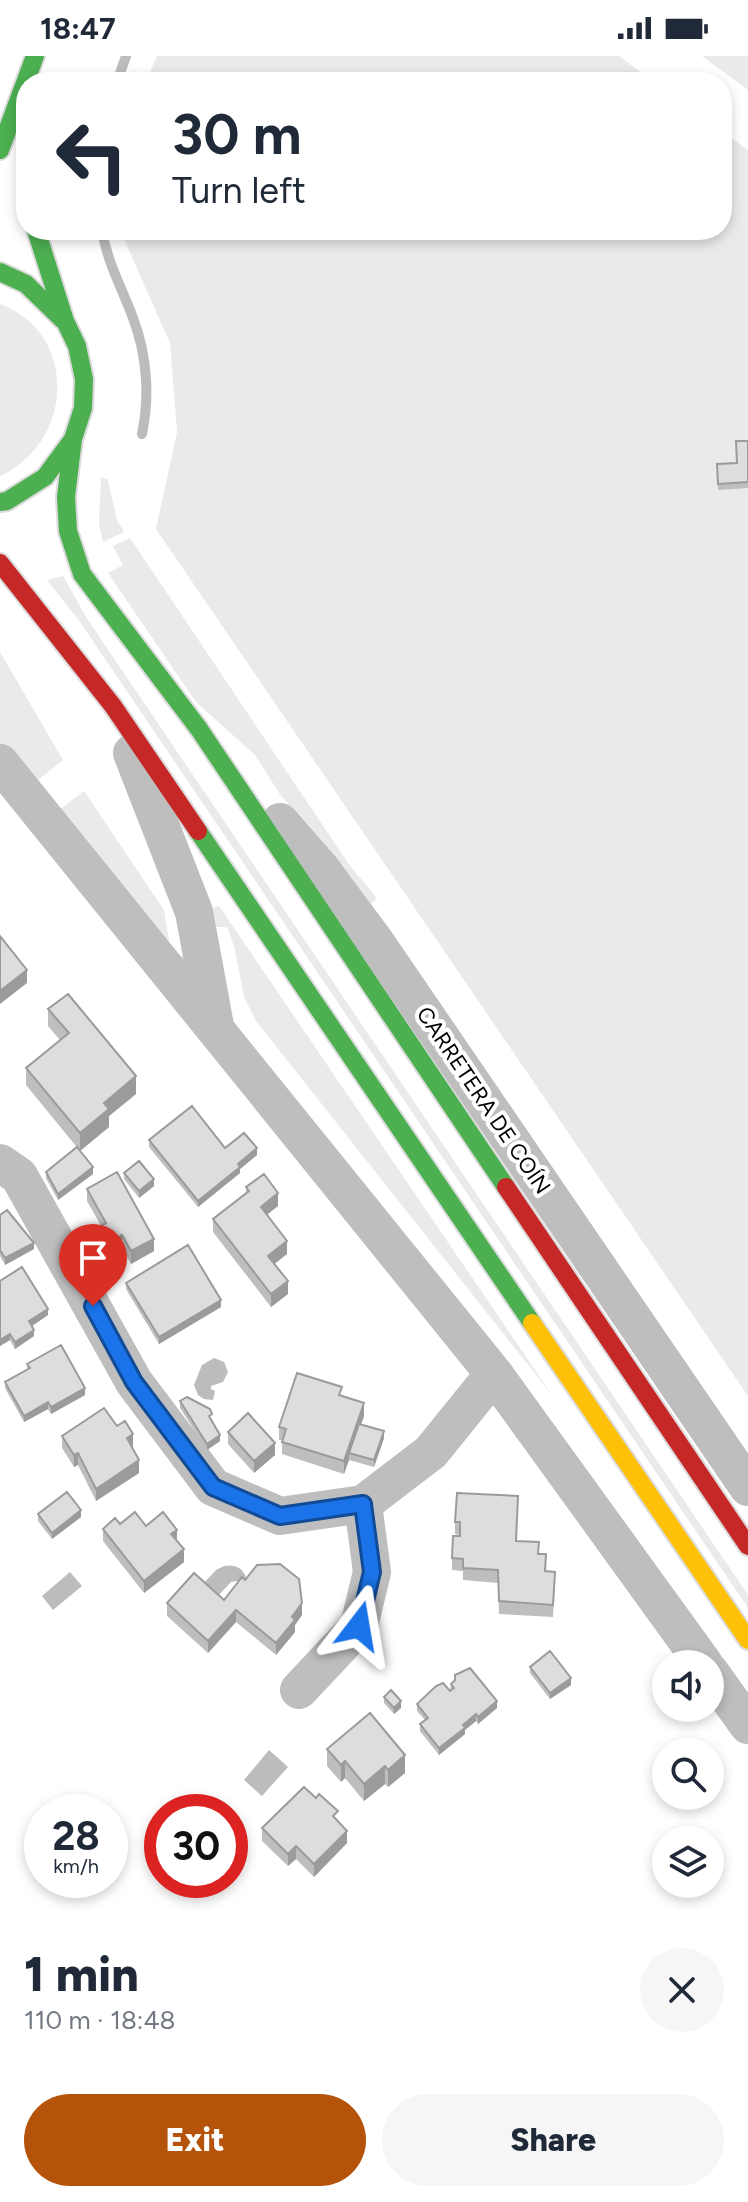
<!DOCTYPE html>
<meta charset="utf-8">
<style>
:root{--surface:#fff;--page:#f6f6f7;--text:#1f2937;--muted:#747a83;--accent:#b45309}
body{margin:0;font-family:Figtree,sans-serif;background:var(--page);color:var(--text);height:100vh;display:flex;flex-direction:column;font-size:30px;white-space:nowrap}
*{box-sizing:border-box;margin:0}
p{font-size:26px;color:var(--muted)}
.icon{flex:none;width:44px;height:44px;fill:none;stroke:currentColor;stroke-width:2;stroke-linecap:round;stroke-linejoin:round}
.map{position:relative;height:1866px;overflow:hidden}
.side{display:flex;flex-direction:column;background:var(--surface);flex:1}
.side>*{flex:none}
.banner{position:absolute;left:16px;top:16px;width:716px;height:168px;border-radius:32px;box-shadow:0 4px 12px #0003;background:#fff;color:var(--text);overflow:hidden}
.buttons{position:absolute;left:652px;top:1594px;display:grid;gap:16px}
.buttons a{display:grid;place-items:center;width:72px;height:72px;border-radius:50%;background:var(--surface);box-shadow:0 4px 12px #0003;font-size:40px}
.speed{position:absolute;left:24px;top:1738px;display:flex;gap:16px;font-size:40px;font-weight:700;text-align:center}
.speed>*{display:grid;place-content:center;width:104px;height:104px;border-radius:50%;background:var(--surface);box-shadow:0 4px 12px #0003;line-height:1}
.speed small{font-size:20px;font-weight:400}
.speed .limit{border:12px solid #d22;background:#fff;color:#111}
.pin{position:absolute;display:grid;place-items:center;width:68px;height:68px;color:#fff;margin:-82px -34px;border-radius:50% 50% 50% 0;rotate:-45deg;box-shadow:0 0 8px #0007}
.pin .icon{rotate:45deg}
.me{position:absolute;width:88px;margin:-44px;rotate:14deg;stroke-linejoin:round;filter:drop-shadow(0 0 6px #0008)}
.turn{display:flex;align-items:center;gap:28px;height:168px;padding:0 24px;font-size:36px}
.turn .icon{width:104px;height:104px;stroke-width:2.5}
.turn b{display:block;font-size:56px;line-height:68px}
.round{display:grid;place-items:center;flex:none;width:84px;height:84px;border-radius:42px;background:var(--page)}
.overview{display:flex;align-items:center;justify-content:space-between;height:136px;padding:0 24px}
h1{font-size:48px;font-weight:800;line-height:60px}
.action{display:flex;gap:16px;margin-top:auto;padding:16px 24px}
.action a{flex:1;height:92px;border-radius:48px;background:var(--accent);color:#fff;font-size:32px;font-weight:800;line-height:92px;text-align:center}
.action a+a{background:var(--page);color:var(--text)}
.status{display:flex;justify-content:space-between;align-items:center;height:56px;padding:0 40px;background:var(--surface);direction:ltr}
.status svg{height:22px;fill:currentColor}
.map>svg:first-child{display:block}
.green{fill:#eaeaea}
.water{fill:#bcbcbc}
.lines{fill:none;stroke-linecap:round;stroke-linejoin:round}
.stream{stroke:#bcbcbc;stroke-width:10}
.fast-casing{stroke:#dbdbdb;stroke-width:22}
.slow-casing{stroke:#dbdbdb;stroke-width:22}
.jam-casing{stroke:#dbdbdb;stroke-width:22}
.street{stroke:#bebebe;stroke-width:38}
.fast{stroke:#4caf50;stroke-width:18}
.slow{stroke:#ffc107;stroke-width:18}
.jam{stroke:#c62828;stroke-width:18}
.wall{fill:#bebebe}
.shaded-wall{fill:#9b9b9b}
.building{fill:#ddd;stroke:#9b9b9b;stroke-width:2}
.route-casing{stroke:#114b97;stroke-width:20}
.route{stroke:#1a73e8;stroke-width:14}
.labels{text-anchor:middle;stroke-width:8;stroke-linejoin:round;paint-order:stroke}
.street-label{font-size:22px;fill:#000;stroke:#fff}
</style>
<div class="status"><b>18:47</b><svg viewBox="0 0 49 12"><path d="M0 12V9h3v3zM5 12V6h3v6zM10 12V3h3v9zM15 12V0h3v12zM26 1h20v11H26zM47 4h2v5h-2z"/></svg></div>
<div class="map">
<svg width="748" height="1866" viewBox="0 0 748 1866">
<rect width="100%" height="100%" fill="#fff"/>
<path class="green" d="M 157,0 L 619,0 L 654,26 L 146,26 Z
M 702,0 L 748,0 L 748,34 Z
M 722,75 L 748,94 L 748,1340 L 156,473 L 177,376 L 170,287 L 120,174 L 722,174 Z
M 0,248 C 80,278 73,387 0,420 Z
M 101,421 L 108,424 L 117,464 L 124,476 L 103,486 L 99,468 Z
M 130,482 L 350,810 L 377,842 L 371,848 L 342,809 L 281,740 L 255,699 L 196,646 L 108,517 L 123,509 L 113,490 Z
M 63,520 L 88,564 L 748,1539 L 748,1552 L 80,566 L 47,524 Z
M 0,596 L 63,704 L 32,729 L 0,687 Z
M 84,735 L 164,854 L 170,890 L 177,898 L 187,902 L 191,932 L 55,757 Z
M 219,850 L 552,1339 L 256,965 L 244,941 L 234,890 L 227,871 L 216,871 L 213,852 Z"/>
<path class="water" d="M 214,1302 L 224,1306 L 228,1316 L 223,1326 L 211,1330 L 211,1333 L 215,1335 L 213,1344 L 204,1343 L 198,1339 L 194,1329 L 202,1309 Z
M 224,1510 C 234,1508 242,1511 246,1521 L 244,1524 L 231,1526 L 217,1541 L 202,1529 L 216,1514 Z
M 70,1516 L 82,1530 L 53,1554 L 42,1540 Z
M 269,1694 L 288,1711 L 262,1740 L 244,1724 Z"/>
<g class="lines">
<path class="stream" d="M 117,26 L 126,0
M 102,174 C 107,206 122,232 133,262 C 147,299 150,340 142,378"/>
<g class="fast-casing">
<path id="fast" d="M 0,94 L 35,0
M 36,174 L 65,265 L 77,290 L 84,323 L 83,352 L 73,383 L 66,441 L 68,475 L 82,518 L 199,673 L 506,1131
M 0,216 L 26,228 L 63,264
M 0,446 L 7,445 L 45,421 L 73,383
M 198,775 L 532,1267"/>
</g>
<g class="slow-casing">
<path id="slow" d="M 532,1267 L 748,1584"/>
</g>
<g class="jam-casing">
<path id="jam" d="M 0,507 L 113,650 L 198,775
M 506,1131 L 748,1490"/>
</g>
<path class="street" d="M 132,697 L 194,856 L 215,970
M 0,707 L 494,1318 L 704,1608
M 280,766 L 322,814 L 374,884 L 748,1431
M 0,1107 L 19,1120 L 134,1326 L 213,1431 L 280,1460 L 363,1448 L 431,1396 L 494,1318
M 710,1616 L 748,1669
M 299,1634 L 359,1570 L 372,1516 L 363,1448"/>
<use href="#fast" class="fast"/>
<use href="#slow" class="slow"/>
<use href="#jam" class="jam"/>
</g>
<path class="wall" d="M 748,385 L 748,432 L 718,434 L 717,408 L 737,407 Z
M 48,953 L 136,1038 L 109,1060 L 109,1071 L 80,1095 L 26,1029 L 26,1012 L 60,984 L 48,970 Z
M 149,1084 L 225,1092 L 257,1099 L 240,1113 L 240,1117 L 198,1151 L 149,1091 Z
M 46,1116 L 93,1118 L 58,1144 L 46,1122 Z
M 124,1117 L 154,1130 L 139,1142 L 124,1123 Z
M 246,1131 L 278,1150 L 267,1159 L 287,1198 L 274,1208 L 288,1238 L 271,1251 L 213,1176 L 213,1163 L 246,1138 Z
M 87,1133 L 154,1195 L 131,1208 L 122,1192 L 107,1200 L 99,1184 L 99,1171 L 101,1170 L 87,1145 Z
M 0,1159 L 34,1193 L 5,1209 L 0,1200 Z
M 0,1225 L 48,1259 L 32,1270 L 34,1280 L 15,1293 L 10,1284 L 0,1290 Z
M 126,1227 L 221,1251 L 159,1288 L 126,1233 Z
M 27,1308 L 85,1339 L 51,1358 L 48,1353 L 24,1366 L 5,1332 L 5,1326 L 27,1313 Z
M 342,1340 L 364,1360 L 361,1368 L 384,1382 L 374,1411 L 349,1404 L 344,1418 L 282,1398 L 282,1384 L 279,1384 L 279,1371 Z
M 180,1345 L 212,1365 L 220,1385 L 207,1394 L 180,1352 Z
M 117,1370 L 133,1390 L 132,1391 L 139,1417 L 96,1445 L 78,1409 L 74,1411 L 62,1392 L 62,1380 Z
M 228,1376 L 275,1399 L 254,1417 L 228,1388 Z
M 518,1452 L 516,1485 L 539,1498 L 546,1515 L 555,1528 L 553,1561 L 499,1558 L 498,1527 L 463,1524 L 463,1515 L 452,1514 L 452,1502 L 460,1480 L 460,1479 L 455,1478 L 455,1466 Z
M 38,1458 L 81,1461 L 52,1483 L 38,1465 Z
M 120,1468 L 146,1470 L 177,1484 L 184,1506 L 144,1537 L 103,1485 L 103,1473 Z
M 224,1544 L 302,1559 L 295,1569 L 295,1576 L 276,1599 L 236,1566 L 208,1597 L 167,1560 L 167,1547 Z
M 530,1611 L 571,1629 L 550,1643 L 530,1617 Z
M 451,1628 L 497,1652 L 478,1668 L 476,1665 L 465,1674 L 465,1678 L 439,1699 L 420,1675 L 420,1668 L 425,1664 L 417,1655 L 417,1648 L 450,1635 Z
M 384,1641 L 401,1652 L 394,1658 L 384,1647 Z
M 327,1693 L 405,1717 L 388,1731 L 385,1728 L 364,1745 L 345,1722 L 341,1726 L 327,1710 Z
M 338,1765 L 347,1787 L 314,1821 L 296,1803 L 288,1810 L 262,1785 L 262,1772 Z"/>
<path class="shaded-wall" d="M 27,914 L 27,927 L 0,948 L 0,935 Z
M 136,1020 L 136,1038 L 109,1060 L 109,1071 L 80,1095 L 80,1077 L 104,1047 Z
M 257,1092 L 257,1099 L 240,1113 L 240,1117 L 198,1151 L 198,1145 L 238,1108 Z
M 93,1111 L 93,1118 L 58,1144 L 58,1138 Z
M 154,1123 L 154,1130 L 139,1142 L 139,1135 Z
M 278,1137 L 278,1150 L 261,1163 L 261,1151 Z
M 122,1179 L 122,1192 L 107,1200 L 107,1188 Z
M 154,1183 L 154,1195 L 131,1208 L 131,1195 Z
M 287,1185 L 287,1198 L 268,1213 L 268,1200 Z
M 34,1187 L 34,1193 L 5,1209 L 5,1202 Z
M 288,1225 L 288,1238 L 271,1251 L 271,1238 Z
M 221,1244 L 221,1251 L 159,1288 L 159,1281 Z
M 48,1253 L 48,1259 L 29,1272 L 29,1265 Z
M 34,1274 L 34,1280 L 15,1293 L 15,1286 Z
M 10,1278 L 10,1284 L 0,1290 L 0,1284 Z
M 85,1332 L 85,1339 L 51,1358 L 51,1351 Z
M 48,1346 L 48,1353 L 24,1366 L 24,1360 Z
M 364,1347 L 364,1360 L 351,1398 L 349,1397 L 349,1404 L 344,1418 L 344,1405 Z
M 384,1375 L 384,1382 L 374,1411 L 374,1404 Z
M 133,1378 L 133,1390 L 127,1394 L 127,1382 Z
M 220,1379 L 220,1385 L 207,1394 L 207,1388 Z
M 275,1387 L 275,1399 L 254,1417 L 254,1405 Z
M 78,1397 L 78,1409 L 74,1411 L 74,1399 Z
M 139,1404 L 139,1417 L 96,1445 L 96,1433 Z
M 81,1454 L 81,1461 L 52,1483 L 52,1477 Z
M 177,1474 L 177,1486 L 171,1478 Z
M 184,1493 L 184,1506 L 144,1537 L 144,1525 Z
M 302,1547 L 302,1559 L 295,1569 L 295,1576 L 276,1599 L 276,1587 L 292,1561 Z
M 236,1554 L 236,1566 L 208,1597 L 208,1585 Z
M 571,1622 L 571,1629 L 550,1643 L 550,1637 Z
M 401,1645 L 401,1652 L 394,1658 L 394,1652 Z
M 497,1645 L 497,1652 L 478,1668 L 478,1661 Z
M 476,1658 L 476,1665 L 465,1674 L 465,1678 L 439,1699 L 439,1692 L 463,1669 Z
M 405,1699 L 405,1717 L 388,1731 L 388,1714 Z
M 345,1705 L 345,1722 L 341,1726 L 341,1709 Z
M 385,1710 L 385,1728 L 364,1745 L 364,1728 Z
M 347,1775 L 347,1787 L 314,1821 L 314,1808 Z
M 296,1790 L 296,1803 L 288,1810 L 288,1798 Z"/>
<path class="building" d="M 736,385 L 748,385 L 748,426 L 718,428 L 717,408 L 737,407 Z
M 0,880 L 27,914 L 0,935 Z
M 68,938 L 136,1020 L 104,1047 L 109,1053 L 80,1077 L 26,1012 L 69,977 L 48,953 Z
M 192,1050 L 225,1092 L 244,1077 L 257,1092 L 238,1108 L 240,1111 L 198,1145 L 149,1084 Z
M 77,1091 L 93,1111 L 58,1138 L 46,1116 Z
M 139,1105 L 154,1123 L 139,1135 L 124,1117 Z
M 117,1116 L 154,1183 L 131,1195 L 122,1179 L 107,1188 L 99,1171 L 106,1167 L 87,1133 Z
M 264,1118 L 278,1137 L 261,1151 L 287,1185 L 268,1200 L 288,1225 L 271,1238 L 213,1163 L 249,1135 L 246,1131 Z
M 7,1154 L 34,1187 L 5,1202 L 0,1194 L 0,1159 Z
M 188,1189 L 221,1244 L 159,1281 L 126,1227 Z
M 22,1211 L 48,1253 L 29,1265 L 34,1274 L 15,1286 L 10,1278 L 0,1284 L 0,1225 Z
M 61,1289 L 85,1332 L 51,1351 L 48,1346 L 24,1360 L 5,1326 L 30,1312 L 27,1308 Z
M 297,1317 L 342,1331 L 339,1339 L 364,1347 L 344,1405 L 282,1386 L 286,1373 L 279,1371 Z
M 187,1341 L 210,1353 L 212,1358 L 209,1360 L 220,1379 L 207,1388 L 180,1345 Z
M 104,1352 L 117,1370 L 125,1365 L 133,1378 L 127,1382 L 139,1404 L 96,1433 L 78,1397 L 74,1399 L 62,1380 Z
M 248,1357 L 275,1387 L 254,1405 L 228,1376 Z
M 359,1368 L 384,1375 L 374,1404 L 349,1397 Z
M 67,1436 L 81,1454 L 52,1477 L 38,1458 Z
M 457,1437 L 518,1440 L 516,1485 L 539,1486 L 538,1498 L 546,1498 L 545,1515 L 555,1516 L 553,1549 L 499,1545 L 498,1514 L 463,1512 L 463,1503 L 452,1502 L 453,1480 L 460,1480 L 460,1466 L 455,1466 Z
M 135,1456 L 146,1470 L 163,1456 L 177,1474 L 171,1478 L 184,1493 L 144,1525 L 103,1473 L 115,1462 L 120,1468 Z
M 280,1508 L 299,1523 L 302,1547 L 292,1561 L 295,1564 L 276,1587 L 236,1554 L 208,1585 L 167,1547 L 194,1517 L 224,1544 L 242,1521 L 245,1524 L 257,1509 Z
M 550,1595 L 571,1622 L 550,1637 L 530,1611 Z
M 470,1612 L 497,1645 L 478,1661 L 476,1658 L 463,1669 L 465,1672 L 439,1692 L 420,1668 L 428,1662 L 417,1648 L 436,1630 L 443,1627 L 450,1635 L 454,1632 L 451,1628 L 455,1624 L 455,1619 Z
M 391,1634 L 401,1645 L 394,1652 L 384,1641 Z
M 370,1657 L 405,1699 L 388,1714 L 385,1710 L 364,1728 L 345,1705 L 341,1709 L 327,1693 Z
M 304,1731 L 316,1742 L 319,1738 L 338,1755 L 333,1760 L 347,1775 L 314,1808 L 296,1790 L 288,1798 L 262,1772 Z"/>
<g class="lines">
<g class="route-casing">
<path id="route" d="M 93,1250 L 134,1326 L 213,1431 L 280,1460 L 363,1448 L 372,1516 L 359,1570"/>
</g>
<use href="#route" class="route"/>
</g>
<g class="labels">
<g class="street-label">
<text transform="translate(484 1044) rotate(56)" y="8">CARRETERA DE COÍN</text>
</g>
</g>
</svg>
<div class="buttons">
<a><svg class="icon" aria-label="sound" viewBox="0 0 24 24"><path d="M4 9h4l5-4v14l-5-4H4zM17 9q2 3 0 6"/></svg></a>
<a><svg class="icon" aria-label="search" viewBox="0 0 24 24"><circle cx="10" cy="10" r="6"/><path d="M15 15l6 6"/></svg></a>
<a><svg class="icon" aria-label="layers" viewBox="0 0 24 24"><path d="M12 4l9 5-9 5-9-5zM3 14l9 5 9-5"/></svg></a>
</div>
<div class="speed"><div>28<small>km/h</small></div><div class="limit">30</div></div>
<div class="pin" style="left:93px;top:1250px;background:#d93025"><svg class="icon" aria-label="arrive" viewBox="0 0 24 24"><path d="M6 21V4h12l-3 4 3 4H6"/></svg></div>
<svg class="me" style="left:359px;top:1570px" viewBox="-20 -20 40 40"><path d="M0-17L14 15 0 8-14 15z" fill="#1a73e8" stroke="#fff" stroke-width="4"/></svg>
<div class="banner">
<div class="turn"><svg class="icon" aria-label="left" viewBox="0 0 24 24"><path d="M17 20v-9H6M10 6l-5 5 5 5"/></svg><div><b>30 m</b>Turn left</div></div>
</div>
</div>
<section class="side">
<div class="overview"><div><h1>1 min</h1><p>110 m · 18:48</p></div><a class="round"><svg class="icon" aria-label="close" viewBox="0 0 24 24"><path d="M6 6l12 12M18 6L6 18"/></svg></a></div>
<div class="action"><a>Exit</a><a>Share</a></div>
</section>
